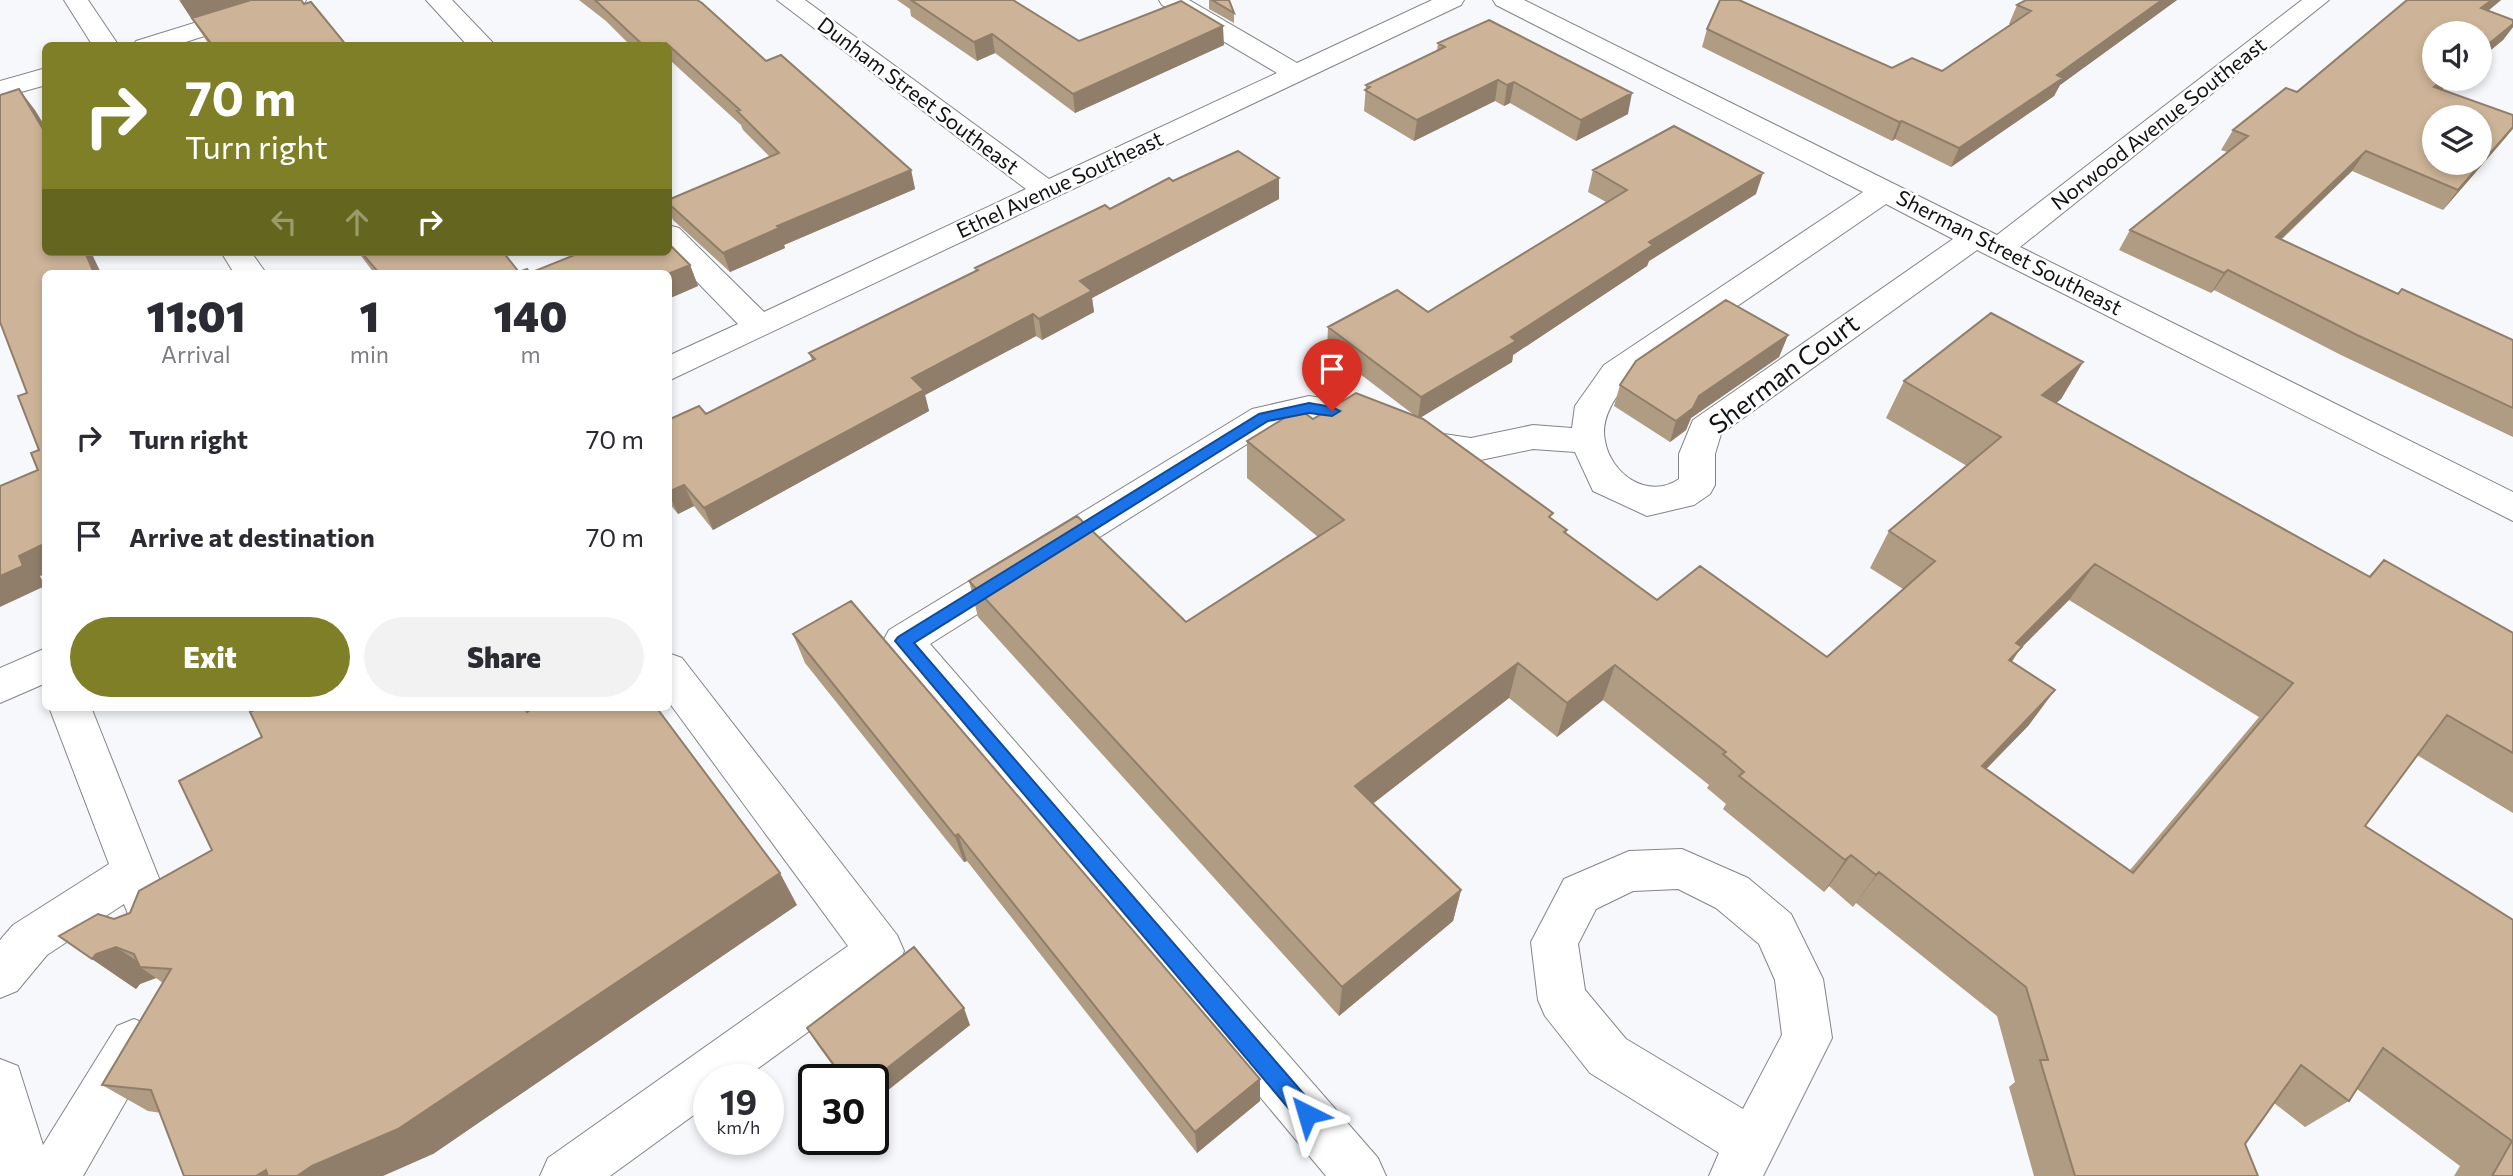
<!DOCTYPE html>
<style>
:root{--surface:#fff;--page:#f2f2f3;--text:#2b2b33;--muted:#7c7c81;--accent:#7e7f27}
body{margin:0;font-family:Commissioner,sans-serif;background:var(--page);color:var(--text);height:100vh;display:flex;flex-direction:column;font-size:26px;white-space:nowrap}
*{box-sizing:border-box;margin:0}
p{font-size:23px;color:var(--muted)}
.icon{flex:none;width:38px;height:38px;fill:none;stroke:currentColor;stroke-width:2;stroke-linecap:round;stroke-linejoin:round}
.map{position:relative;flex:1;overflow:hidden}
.side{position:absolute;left:42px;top:270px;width:630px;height:441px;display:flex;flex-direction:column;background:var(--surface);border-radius:10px;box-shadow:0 4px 10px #0003}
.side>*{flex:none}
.guide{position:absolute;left:42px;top:42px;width:630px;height:214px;border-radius:10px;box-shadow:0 4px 10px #0003;background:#7e7f27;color:#fff;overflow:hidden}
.controls{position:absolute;left:2422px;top:21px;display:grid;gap:14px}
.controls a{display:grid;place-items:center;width:70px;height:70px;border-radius:50%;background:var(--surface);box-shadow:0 4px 10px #0003;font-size:35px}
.speed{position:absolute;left:693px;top:1064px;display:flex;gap:14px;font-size:35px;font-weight:700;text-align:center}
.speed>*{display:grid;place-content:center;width:91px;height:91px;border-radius:50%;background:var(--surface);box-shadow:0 4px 10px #0003;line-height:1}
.speed small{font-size:18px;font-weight:400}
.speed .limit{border:4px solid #111;border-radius:10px;background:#fff;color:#111}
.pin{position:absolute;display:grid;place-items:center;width:60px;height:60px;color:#fff;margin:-72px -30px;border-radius:50% 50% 50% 0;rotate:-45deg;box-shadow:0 0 7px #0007}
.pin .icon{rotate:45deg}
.me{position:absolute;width:77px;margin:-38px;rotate:320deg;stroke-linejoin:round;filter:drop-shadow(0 0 5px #0008)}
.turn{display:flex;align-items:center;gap:24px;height:147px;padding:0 28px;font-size:32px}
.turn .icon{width:91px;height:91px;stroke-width:2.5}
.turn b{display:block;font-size:49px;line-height:60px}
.lanes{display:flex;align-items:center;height:66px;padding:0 28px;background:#0003;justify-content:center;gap:35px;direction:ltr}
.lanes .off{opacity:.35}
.eta{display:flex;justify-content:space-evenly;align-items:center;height:119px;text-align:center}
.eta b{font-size:42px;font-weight:800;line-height:49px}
.cta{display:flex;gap:14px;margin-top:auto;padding:14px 28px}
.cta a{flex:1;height:80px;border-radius:42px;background:var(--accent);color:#fff;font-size:28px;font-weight:800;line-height:80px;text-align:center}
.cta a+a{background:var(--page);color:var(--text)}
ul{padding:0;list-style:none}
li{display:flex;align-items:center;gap:21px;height:98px;padding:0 28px}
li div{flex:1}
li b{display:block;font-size:26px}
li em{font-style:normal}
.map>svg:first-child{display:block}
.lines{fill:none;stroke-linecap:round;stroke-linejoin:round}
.minor-casing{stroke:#848588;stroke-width:2}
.minor{fill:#fff;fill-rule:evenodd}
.wall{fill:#b09b83;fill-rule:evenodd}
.shaded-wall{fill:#907e6a}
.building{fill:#cdb498;stroke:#907e6a;stroke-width:2;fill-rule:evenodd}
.route{fill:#1a73e8;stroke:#114b97;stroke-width:2}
.labels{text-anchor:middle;stroke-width:5;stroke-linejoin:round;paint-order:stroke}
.far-street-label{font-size:21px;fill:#101112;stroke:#fff}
.street-label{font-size:26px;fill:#101112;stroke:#fff}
</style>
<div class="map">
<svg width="2513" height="1176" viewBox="0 0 2513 1176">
<rect width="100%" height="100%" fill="#f7f8fb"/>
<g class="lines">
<g class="minor-casing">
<path id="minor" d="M 64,0 L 88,0 L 119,46 L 93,46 Z
M 268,0 L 306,0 L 303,5 L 173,46 L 132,46 L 136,41 Z
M 426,0 L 452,0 L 496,46 L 468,46 Z
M 777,0 L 805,0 L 1049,179 L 1277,73 L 1162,5 L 1159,0 L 1189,0 L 1297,63 L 1432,0 L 1464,0 L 1461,5 L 668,381 L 668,356 L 738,324 L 668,252 L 668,225 L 679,228 L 764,312 L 1026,189 Z
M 1493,0 L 1524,0 L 1997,235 L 2302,0 L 2329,0 L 2020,247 L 2513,492 L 2513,521 L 1977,250 L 1721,434 L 1715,454 L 1715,485 L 1710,494 L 1694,505 L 1647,516 L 1593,491 L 1575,452 L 1533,449 L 1471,462 L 1413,452 L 1350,426 L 1309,420 L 1274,427 L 930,644 L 1378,1158 L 1386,1176 L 1326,1176 L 889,652 L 883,641 L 889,630 L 1252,409 L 1309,396 L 1356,403 L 1430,432 L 1471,438 L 1533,425 L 1572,428 L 1575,406 L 1604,365 L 1863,192 L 1496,5 ZM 1886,204 L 1953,239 L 1693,420 L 1679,454 L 1679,479 C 1649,500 1611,475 1605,441 C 1600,418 1615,398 1628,381 Z
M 46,68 L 46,85 L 0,98 L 0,81 Z
M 221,252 L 251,252 L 266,273 L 234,273 Z
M 46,648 L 46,683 L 0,703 L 0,668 Z
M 668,653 L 682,658 L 897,935 L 904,951 L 897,967 L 742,1080 L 709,1080 L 709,1104 L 610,1176 L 540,1176 L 548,1158 L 848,946 L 668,701 Z
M 49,707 L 91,707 L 178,926 L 171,941 L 155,947 L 139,941 L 124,904 L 47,955 L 17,991 L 0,998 L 0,940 L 13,925 L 109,864 Z
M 1682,849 L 1748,878 L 1791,914 L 1823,979 L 1832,1038 L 1763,1176 L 1709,1176 L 1719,1153 L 1590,1073 L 1545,1016 L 1538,1000 L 1531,942 L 1564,879 L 1629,851 ZM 1678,889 L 1716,908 L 1759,944 L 1775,980 L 1782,1035 L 1743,1109 L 1626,1039 L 1585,990 L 1578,944 L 1596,909 L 1633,891 Z
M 134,1019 L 151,1026 L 159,1043 L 83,1176 L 0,1176 L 0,1059 L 18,1066 L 43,1145 L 117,1026 Z"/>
</g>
<use href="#minor" class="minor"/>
</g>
<path class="wall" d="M 179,0 L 301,0 L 347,46 L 210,46 Z
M 579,0 L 697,0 L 766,61 L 911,170 L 915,189 L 784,245 L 785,248 L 730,272 L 673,220 L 668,207 L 668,200 L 770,157 L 743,130 L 741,125 L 672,62 L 668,63 L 668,46 L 631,46 L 606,21 Z
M 897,0 L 1013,0 L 1079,41 L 1224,45 L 1075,113 L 995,53 L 977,61 L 911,16 L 910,9 Z
M 1209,0 L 1229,0 L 1234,13 L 1234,23 L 1209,9 Z
M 2026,0 L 2177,0 L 2060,85 L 2054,96 L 1951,167 L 1895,139 L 1892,141 L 1702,47 L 1707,29 L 1892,68 L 1942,71 L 2011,24 L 2009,24 L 2017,5 Z
M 2407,0 L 2501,0 L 2488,11 L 2513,20 L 2513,27 L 2503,40 L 2480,59 L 2480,33 L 2434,79 L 2455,79 L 2442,89 L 2513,115 L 2513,129 L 2443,210 L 2352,171 L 2281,240 L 2398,294 L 2513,340 L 2513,437 L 2341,355 L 2214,290 L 2211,293 L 2119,250 L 2130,230 L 2227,152 L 2221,150 L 2233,130 L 2297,92 Z
M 1438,43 L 1628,114 L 1576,141 L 1510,103 L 1504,106 L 1495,101 L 1414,141 L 1364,111 L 1366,85 L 1437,51 Z
M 1593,170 L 1756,194 L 1649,261 L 1647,266 L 1513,355 L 1512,362 L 1420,418 L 1567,530 L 1566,534 L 1657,600 L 1827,657 L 1903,589 L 1870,568 L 1889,531 L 1967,466 L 1886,418 L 1904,381 L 2083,362 L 2061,399 L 2056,403 L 2369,576 L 2384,560 L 2513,633 L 2513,813 L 2417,755 L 2365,826 L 2513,920 L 2513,1176 L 2454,1176 L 2460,1166 L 2357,1089 L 2349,1101 L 2305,1127 L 2274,1103 L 2245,1144 L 2258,1176 L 2034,1176 L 2009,1087 L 2015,1082 L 1997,1016 L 1856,903 L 1853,907 L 1829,886 L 1824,892 L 1723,809 L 1726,804 L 1707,788 L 1709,785 L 1603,700 L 1557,737 L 1509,698 L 1372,804 L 1461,890 L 1453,921 L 1339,1016 L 978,617 L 969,581 L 1186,622 L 1318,537 L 1247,478 L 1247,441 L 1313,419 L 1414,415 L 1327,349 L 1328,327 L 1428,312 L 1606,202 L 1588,192 ZM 2069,600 L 2259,717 L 2130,870 L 1986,769 L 2029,725 L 2012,662 L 2020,649 Z
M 1173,181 L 1279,199 L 1092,298 L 1094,312 L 1042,340 L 1036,336 L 925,395 L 929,411 L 713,530 L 694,506 L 678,514 L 668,502 L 668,420 L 706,414 L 812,360 L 809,353 L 976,271 L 975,268 Z
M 358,252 L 503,252 L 519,272 L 530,273 L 690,265 L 698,286 L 668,299 L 668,273 L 374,273 Z
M 1788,335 L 1779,357 L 1691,418 L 1686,430 L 1670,442 L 1614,406 L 1620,385 Z
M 793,634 L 1260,1079 L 1260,1101 L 1197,1153 L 967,861 L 964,862 L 805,663 Z
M 528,711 L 797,905 L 433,1154 L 148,1111 L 102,1085 L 163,983 L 156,978 L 140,984 L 136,989 L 92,959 L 114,919 L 130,913 L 212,850 L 262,737 Z
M 970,1025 L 873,1102 L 873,1080 L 843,1080 L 817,1044 L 807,1028 Z"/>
<path class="shaded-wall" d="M 182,0 L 259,0 L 193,21 L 180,1 Z
M 2162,0 L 2177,0 L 2060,85 L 2054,96 L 1951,167 L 1959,148 L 2057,75 Z
M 2492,0 L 2501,0 L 2468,27 L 2481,8 Z
M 2513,24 L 2513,27 L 2503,40 L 2480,59 L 2480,51 Z
M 1223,26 L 1224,45 L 1075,113 L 1073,94 Z
M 992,34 L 995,53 L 977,61 L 974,42 Z
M 668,50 L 672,62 L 668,63 Z
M 2444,79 L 2455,79 L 2421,106 L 2434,87 Z
M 1498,80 L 1495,101 L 1414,141 L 1417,120 Z
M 1514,82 L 1510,103 L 1504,106 L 1507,85 Z
M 19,89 L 35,110 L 46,128 L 46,134 Z
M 1632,93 L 1628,114 L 1576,141 L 1581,120 Z
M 1902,121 L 1895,139 L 1892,141 L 1899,122 Z
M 2513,127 L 2506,137 L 2443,210 L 2458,190 Z
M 2366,151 L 2352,171 L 2262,257 L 2276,237 Z
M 911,170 L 915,189 L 784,245 L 785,248 L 730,272 L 723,253 L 777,226 Z
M 1763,173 L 1756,194 L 1649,261 L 1647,266 L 1513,355 L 1512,362 L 1418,419 L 1421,397 L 1649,242 Z
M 1279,178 L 1279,199 L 1092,298 L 1094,312 L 1042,340 L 1039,319 L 1080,281 Z
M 85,252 L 91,252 L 101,273 L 94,273 Z
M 690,265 L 698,286 L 668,299 L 668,274 Z
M 2228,270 L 2214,290 L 2211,293 L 2224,273 Z
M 1033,314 L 1036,336 L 925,395 L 929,411 L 713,530 L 704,508 L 912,378 Z
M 1788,335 L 1779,357 L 1691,418 L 1686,430 L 1670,442 L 1676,421 L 1699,396 Z
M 2083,362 L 2061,399 L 2021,432 L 2042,395 Z
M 684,485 L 694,506 L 678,514 L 668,492 Z
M 46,543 L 46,574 L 40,576 L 45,586 L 0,607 L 0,576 L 19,556 Z
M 2095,564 L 2069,600 L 2020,649 L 1997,682 L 2016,643 Z
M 1518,663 L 1509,698 L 1352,820 L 1355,786 Z
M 1615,665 L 1603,700 L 1557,737 L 1567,703 Z
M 2055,690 L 2029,725 L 1957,799 L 1982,766 Z
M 958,834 L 967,861 L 964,862 L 955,836 Z
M 1851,855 L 1829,886 L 1824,892 L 1845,860 Z
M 1879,872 L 1856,903 L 1853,907 L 1876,875 Z
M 780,873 L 797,905 L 433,1154 L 383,1176 L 297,1176 Z
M 1461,890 L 1453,921 L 1339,1016 L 1342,987 Z
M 116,947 L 146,967 L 140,967 L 156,978 L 140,984 L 136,989 L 92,959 L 96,954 Z
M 964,1008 L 970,1025 L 873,1102 L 873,1080 L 872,1080 Z
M 1260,1079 L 1260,1101 L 1197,1153 L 1195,1132 Z
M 266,1170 L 276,1176 L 256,1176 Z"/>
<path class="building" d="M 251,0 L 301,0 L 304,4 L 311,2 L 347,46 L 213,46 L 192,18 Z
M 595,0 L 697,0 L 702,3 L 766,61 L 781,55 L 911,170 L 777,226 L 779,228 L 723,253 L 668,203 L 668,200 L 779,153 L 737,111 L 740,110 L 666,43 L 659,46 L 644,46 Z
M 911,0 L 1013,0 L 1079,41 L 1181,1 L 1223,26 L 1073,94 L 992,34 L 974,42 Z
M 1212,0 L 1229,0 L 1234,13 Z
M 1720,0 L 1739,0 L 1892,68 L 1912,58 L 1942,71 L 2031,11 L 2017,5 L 2026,0 L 2162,0 L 2057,75 L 2063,78 L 1959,148 L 1902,121 L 1899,122 L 1707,29 Z
M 2407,0 L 2492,0 L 2481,8 L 2513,20 L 2513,24 L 2480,51 L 2480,33 L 2434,33 L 2434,79 L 2444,79 L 2434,87 L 2513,115 L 2513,127 L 2458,190 L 2366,151 L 2276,237 L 2398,294 L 2402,289 L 2513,340 L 2513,408 L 2357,335 L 2228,270 L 2224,273 L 2130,230 L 2248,136 L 2233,130 L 2286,88 L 2297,92 ZM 2434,117 L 2480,117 L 2480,163 L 2434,163 Z
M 1489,20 L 1632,93 L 1581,120 L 1514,82 L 1507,85 L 1498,80 L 1417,120 L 1365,90 L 1370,87 L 1366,85 L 1445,47 L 1438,43 Z
M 19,89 L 46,134 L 46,252 L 85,252 L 94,273 L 46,273 L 46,543 L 19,556 L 23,566 L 0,576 L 0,486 L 38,470 L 31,453 L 39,450 L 18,396 L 27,393 L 0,322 L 0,95 Z
M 1674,126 L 1763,173 L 1649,242 L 1653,245 L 1511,337 L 1516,341 L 1421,397 L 1328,327 L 1397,290 L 1428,312 L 1627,190 L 1593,170 Z
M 1238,151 L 1279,178 L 1080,281 L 1092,291 L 1039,319 L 1033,314 L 912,378 L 924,390 L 704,508 L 684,485 L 668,492 L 668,420 L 699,406 L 706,414 L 815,359 L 809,353 L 978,270 L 975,268 L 1105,205 L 1110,209 L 1169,178 L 1173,181 Z
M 668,243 L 690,265 L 668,274 L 379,273 L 361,252 L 503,252 L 519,272 L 527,269 L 530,273 L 582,252 L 668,252 Z
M 1726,300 L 1788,335 L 1699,396 L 1693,408 L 1676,421 L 1620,385 L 1636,361 Z
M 1991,313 L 2083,362 L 2042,395 L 2370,577 L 2384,560 L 2513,633 L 2513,753 L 2447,715 L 2365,826 L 2513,920 L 2513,1176 L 2492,1176 L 2512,1141 L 2383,1048 L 2349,1101 L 2301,1065 L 2245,1144 L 2258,1176 L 2075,1176 L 2040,1060 L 2048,1060 L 2026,987 L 1879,872 L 1876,875 L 1851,855 L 1845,860 L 1739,776 L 1744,772 L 1723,754 L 1726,752 L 1615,665 L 1567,703 L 1518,663 L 1355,786 L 1461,890 L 1342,987 L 969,581 L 1077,516 L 1186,622 L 1344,520 L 1247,441 L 1299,409 L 1313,419 L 1356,393 L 1423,419 L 1553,513 L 1549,517 L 1567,530 L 1564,532 L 1657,600 L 1700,566 L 1827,657 L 1935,561 L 1889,531 L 2001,437 L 1904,381 ZM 2095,564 L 2293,683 L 2133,873 L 1982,766 L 2055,690 L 2009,660 L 2022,647 L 2016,643 Z
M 851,601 L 1260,1079 L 1195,1132 L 958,834 L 955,836 L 793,634 Z
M 260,707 L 524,707 L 527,712 L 535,707 L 656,707 L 780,873 L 398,1129 L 312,1166 L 297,1176 L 268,1176 L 266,1170 L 256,1176 L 184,1176 L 151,1090 L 102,1085 L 171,969 L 140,967 L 134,954 L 116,947 L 96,954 L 92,959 L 59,936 L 98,914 L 114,919 L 130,913 L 139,891 L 212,850 L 179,781 L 262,737 L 250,712 Z
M 914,947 L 964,1008 L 872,1080 L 845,1080 L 807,1028 Z"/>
<path class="route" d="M 1309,403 L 1332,407 L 1340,411 L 1332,416 L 1309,413 L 1268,421 L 914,643 L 1315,1107 L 1318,1114 L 1315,1122 L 1307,1125 L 1300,1122 L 895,641 L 898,637 L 1259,414 Z"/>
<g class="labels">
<g class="far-street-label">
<text transform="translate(918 96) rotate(37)" y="7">Dunham Street Southeast</text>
<text transform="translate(2159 124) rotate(-38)" y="7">Norwood Avenue Southeast</text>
<text transform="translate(1060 185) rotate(-25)" y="7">Ethel Avenue Southeast</text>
<text transform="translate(2009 253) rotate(27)" y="7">Sherman Street Southeast</text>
</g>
<g class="street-label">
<text transform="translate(1784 374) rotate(-37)" y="9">Sherman Court</text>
</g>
</g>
</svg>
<div class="controls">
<a><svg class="icon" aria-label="sound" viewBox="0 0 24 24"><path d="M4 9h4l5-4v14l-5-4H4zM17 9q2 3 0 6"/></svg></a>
<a><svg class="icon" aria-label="layers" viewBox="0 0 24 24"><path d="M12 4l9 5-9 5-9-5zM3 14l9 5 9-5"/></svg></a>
</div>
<div class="speed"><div>19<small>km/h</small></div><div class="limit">30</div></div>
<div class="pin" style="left:1332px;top:411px;background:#d93025"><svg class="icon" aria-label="arrive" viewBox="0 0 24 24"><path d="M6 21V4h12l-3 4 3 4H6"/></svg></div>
<svg class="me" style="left:1307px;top:1114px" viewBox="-20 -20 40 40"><path d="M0-17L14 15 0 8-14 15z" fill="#1a73e8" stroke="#fff" stroke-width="4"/></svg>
<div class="guide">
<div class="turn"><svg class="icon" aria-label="right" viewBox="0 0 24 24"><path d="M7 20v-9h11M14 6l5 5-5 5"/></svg><div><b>70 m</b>Turn right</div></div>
<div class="lanes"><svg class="icon off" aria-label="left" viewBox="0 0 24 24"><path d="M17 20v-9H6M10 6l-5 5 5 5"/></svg><svg class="icon off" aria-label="ahead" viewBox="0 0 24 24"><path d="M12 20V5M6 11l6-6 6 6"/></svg><svg class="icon" aria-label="right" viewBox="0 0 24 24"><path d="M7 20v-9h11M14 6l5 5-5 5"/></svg></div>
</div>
<section class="side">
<div class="eta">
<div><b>11:01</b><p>Arrival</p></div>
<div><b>1</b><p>min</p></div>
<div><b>140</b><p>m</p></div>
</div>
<ul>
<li><svg class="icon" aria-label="right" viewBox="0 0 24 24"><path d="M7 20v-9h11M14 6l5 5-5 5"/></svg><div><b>Turn right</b></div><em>70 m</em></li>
<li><svg class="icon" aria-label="arrive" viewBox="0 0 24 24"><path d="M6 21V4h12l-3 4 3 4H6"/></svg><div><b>Arrive at destination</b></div><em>70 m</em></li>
</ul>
<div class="cta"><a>Exit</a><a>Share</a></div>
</section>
</div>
